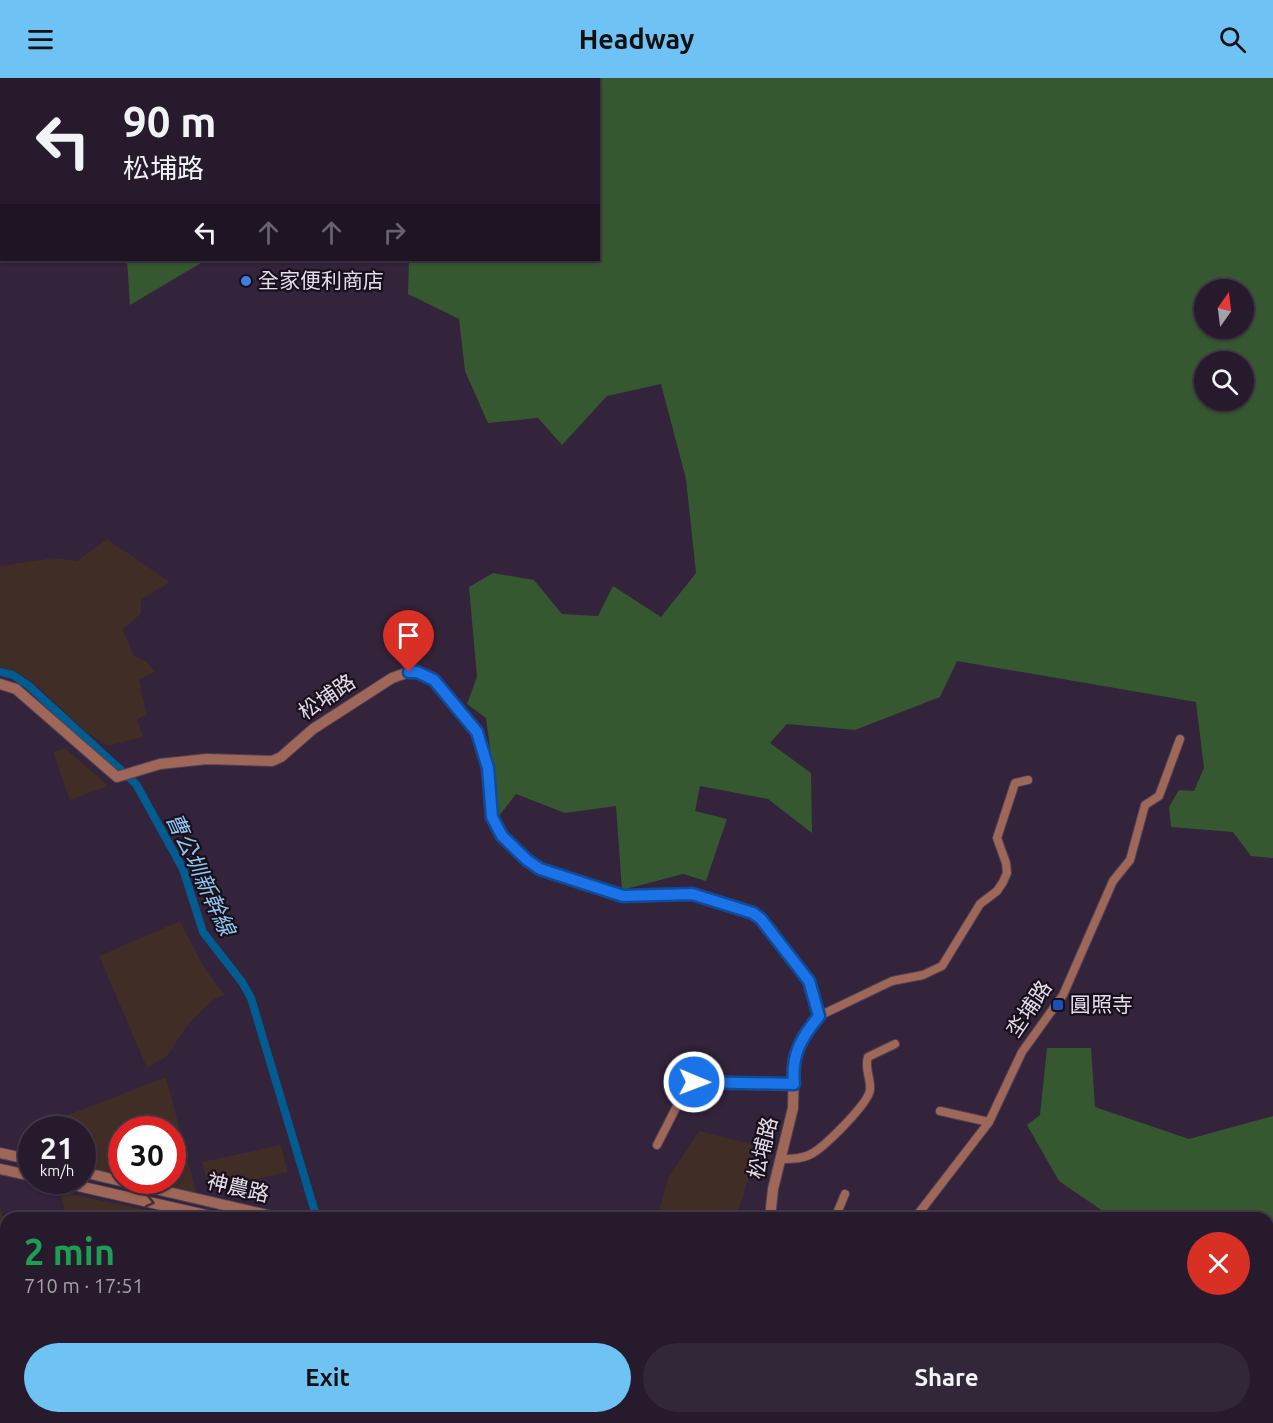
<!DOCTYPE html>
<meta charset="utf-8">
<style>
:root{--surface:#261a2c;--page:#322738;--text:#f1f3f6;--muted:#a4a1a9;--line:#423848;--accent:#6fc2f4}
body{margin:0;font-family:Ubuntu,"Noto Sans TC",sans-serif;background:var(--page);color:var(--text);height:100vh;display:flex;flex-direction:column;font-size:22px;white-space:nowrap}
*{box-sizing:border-box;margin:0}
p{font-size:20px;color:var(--muted)}
.icon{flex:none;width:33px;height:33px;fill:none;stroke:currentColor;stroke-width:2;stroke-linecap:round;stroke-linejoin:round}
.map{position:relative;flex:1;overflow:hidden}
.sheet{position:absolute;left:0px;top:1134px;width:1274px;height:212px;display:flex;flex-direction:column;background:var(--surface);border-radius:18px 18px 0 0;box-shadow:0 2px 4px #0004,0 0 0 2px var(--line)}
.sheet>*{flex:none}
.guide{position:absolute;left:0px;top:0px;width:600px;height:183px;box-shadow:0 2px 4px #0004,0 0 0 2px var(--line);background:#261a2c;color:var(--text);overflow:hidden}
.needle{width:39px;rotate:14deg}
.controls{position:absolute;left:1194px;top:201px;display:grid;gap:12px}
.controls a{display:grid;place-items:center;width:60px;height:60px;border-radius:50%;background:var(--surface);box-shadow:0 2px 4px #0004,0 0 0 2px var(--line);font-size:30px}
.speed{position:absolute;left:18px;top:1038px;display:flex;gap:12px;font-size:30px;font-weight:700;text-align:center}
.speed>*{display:grid;place-content:center;width:78px;height:78px;border-radius:50%;background:var(--surface);box-shadow:0 2px 4px #0004,0 0 0 2px var(--line);line-height:1}
.speed small{font-size:15px;font-weight:400}
.speed .limit{border:9px solid #d22;background:#fff;color:#111}
.pin{position:absolute;display:grid;place-items:center;width:51px;height:51px;color:#fff;margin:-62px -26px;border-radius:50% 50% 50% 0;rotate:-45deg;box-shadow:0 0 6px #0007}
.pin .icon{rotate:45deg}
.me{position:absolute;width:66px;margin:-33px;rotate:91deg;stroke-linejoin:round;filter:drop-shadow(0 0 4px #0008)}
.turn{display:flex;align-items:center;gap:21px;height:126px;padding:0 24px;font-size:27px}
.turn .icon{width:78px;height:78px;stroke-width:2.5}
.turn b{display:block;font-size:42px;line-height:51px}
.lanes{display:flex;align-items:center;height:57px;padding:0 24px;background:#0003;justify-content:center;gap:30px;direction:ltr}
.lanes .off{opacity:.35}
.round{display:grid;place-items:center;flex:none;width:63px;height:63px;border-radius:32px;background:var(--page)}
.summary{display:flex;align-items:center;justify-content:space-between;height:102px;padding:0 24px}
h1{font-size:36px;font-weight:700;line-height:45px;color:#1e9e55}
.action{display:flex;gap:12px;margin-top:auto;padding:12px 24px}
.action a{flex:1;height:69px;border-radius:36px;background:var(--accent);color:#111;font-size:24px;font-weight:700;line-height:69px;text-align:center}
.action a+a{background:var(--page);color:var(--text)}
header{display:flex;justify-content:space-between;align-items:center;height:78px;padding:0 24px;background:var(--accent);color:#111;font-size:27px;font-weight:700}
.map>svg:first-child{display:block}
.industrial{fill:#3f2d26}
.green{fill:#365830;fill-rule:evenodd}
.lines{fill:none;stroke-linecap:round;stroke-linejoin:round}
.canal{stroke:#015d91;stroke-width:8}
.minor-casing{stroke:#4f4057;stroke-width:10}
.tertiary-casing{stroke:#4f4057;stroke-width:12}
.minor{stroke:#9f6758;stroke-width:8}
.tertiary{stroke:#9f6758;stroke-width:10}
.oneway{stroke:#472e30}
.route-casing{stroke:#114b97;stroke-width:15}
.route{stroke:#1a73e8;stroke-width:10}
.shop-dot{fill:#3f7fe0;stroke:#17101a;stroke-width:2}
.transit-dot{fill:#1a4fb4;stroke:#17101a;stroke-width:2}
.labels{text-anchor:middle;stroke-width:4.5;stroke-linejoin:round;paint-order:stroke}
.poi-label{font-size:21px;fill:#e5dbeb;stroke:#17101a;text-anchor:start}
.street-label{font-size:21px;fill:#e5dbeb;stroke:#17101a}
.water-label{font-size:22px;font-style:italic;fill:#8fc6f2;stroke:#17101a}
</style>
<header><svg class="icon" aria-label="menu" viewBox="0 0 24 24"><path d="M4 6h16M4 12h16M4 18h16"/></svg>Headway<svg class="icon" aria-label="search" viewBox="0 0 24 24"><circle cx="10" cy="10" r="6"/><path d="M15 15l6 6"/></svg></header>
<div class="map">
<svg width="1273" height="1345" viewBox="0 0 1273 1345">
<rect width="100%" height="100%" fill="#33233b"/>
<path class="industrial" d="M 107,461 L 170,504 L 141,522 L 141,536 L 123,551 L 133,577 L 146,583 L 155,594 L 139,602 L 147,637 L 137,641 L 143,659 L 108,668 L 86,654 L 35,606 L 14,593 L 0,589 L 0,488 L 54,480 L 77,483 Z
M 65,670 L 108,708 L 70,722 L 53,674 Z
M 180,843 L 205,891 L 225,917 L 214,921 L 189,945 L 167,978 L 147,990 L 99,878 Z
M 166,999 L 197,1117 L 137,1103 L 172,1102 L 172,1052 L 122,1052 L 121,1099 L 83,1090 L 82,1052 L 48,1051 L 47,1045 Z
M 699,1053 L 759,1068 L 736,1140 L 657,1140 L 668,1100 Z
M 281,1067 L 288,1094 L 209,1111 L 202,1084 Z
M 60,1114 L 185,1140 L 67,1140 Z
M 0,1128 L 6,1152 L 5,1299 L 0,1291 Z
M 21,1340 L 248,1340 L 249,1345 L 23,1345 Z
M 465,1340 L 621,1340 L 619,1345 L 467,1345 Z"/>
<path class="green" d="M 0,0 L 1273,0 L 1273,780 L 1251,778 L 1233,754 L 1171,749 L 1169,729 L 1179,712 L 1194,713 L 1204,690 L 1196,624 L 957,583 L 940,619 L 855,652 L 787,646 L 770,665 L 811,695 L 812,755 L 768,721 L 700,708 L 695,733 L 727,741 L 706,803 L 683,796 L 622,812 L 616,728 L 565,735 L 516,716 L 499,738 L 486,640 L 467,626 L 477,599 L 469,509 L 493,495 L 534,502 L 562,536 L 598,538 L 613,508 L 661,539 L 696,495 L 686,401 L 661,306 L 607,318 L 562,367 L 538,340 L 488,345 L 465,293 L 459,241 L 408,216 L 409,182 L 598,182 L 598,2 L 2,2 L 0,55 ZM 1204,212 L 1244,212 L 1244,250 L 1204,250 ZM 1204,284 L 1244,284 L 1244,322 L 1204,322 Z
M 127,182 L 206,182 L 130,227 Z
M 1047,970 L 1091,970 L 1095,1029 L 1189,1061 L 1273,1038 L 1273,1345 L 1061,1345 L 1056,1340 L 1268,1340 L 1268,1140 L 1113,1140 L 1059,1103 L 1027,1047 L 1040,1037 Z"/>
<g class="lines">
<path class="canal" d="M 0,594 L 13,597 L 28,607 L 136,706 L 183,791 L 203,854 L 242,904 L 251,920 L 315,1134
M 371,1340 L 372,1345"/>
<g class="minor-casing">
<path id="minor" d="M 819,938 L 892,903 L 923,897 L 942,888 L 980,826 L 997,813 L 1003,804 L 1007,795 L 1006,785 L 997,760 L 1015,705 L 1028,702
M 940,1033 L 989,1044
M 657,1067 L 685,1012 L 694,1004 L 794,1006
M 781,1081 C 792,1081 803,1081 813,1075 C 826,1067 868,1026 870,1012 C 871,1000 864,990 868,979 L 895,966
M 835,1140 L 845,1116
M 915,1140 L 989,1044 L 1022,974 L 1063,917 L 1113,803 L 1130,782 L 1145,727 L 1159,718 L 1180,661
M 0,1307 L 6,1306
M 0,1313 L 6,1327
M 11,1340 L 13,1345
M 255,1340 L 257,1345
M 919,1340 L 929,1345
M 1032,1340 L 1033,1345
M 938,1345 L 939,1340"/>
</g>
<g class="tertiary-casing">
<path id="tertiary" d="M 0,606 L 16,611 L 117,699 L 160,686 L 207,681 L 272,683 L 281,679 L 313,651 L 392,600 L 409,594 L 427,597 L 434,602 L 477,654 L 488,690 L 491,739 L 502,758 L 518,774 L 540,791 L 623,818 L 692,816 L 753,835 L 761,841 L 809,903 L 819,938 L 803,957 L 794,981 L 793,1030 L 773,1111 L 770,1140
M 0,1075 L 32,1082
M 0,1091 L 32,1098
M 82,1094 L 280,1140
M 52,1102 L 219,1140
M 760,1340 L 765,1345
M 777,1340 L 782,1345
M 632,1345 L 633,1340"/>
</g>
<use href="#minor" class="minor"/>
<use href="#tertiary" class="tertiary"/>
</g>
<defs><path id="oneway-chevron" d="M-2-3.5L2.5 0L-2 3.5" fill="none" stroke-width="1.6" stroke-linecap="round" stroke-linejoin="round" transform="scale(1.5)"/></defs>
<use class="oneway" href="#oneway-chevron" transform="translate(150 1124) rotate(13)"/>
<g class="lines">
<g class="route-casing">
<path id="route" d="M 409,594 L 417,594 L 434,602 L 477,654 L 488,690 L 492,739 L 502,758 L 527,782 L 540,791 L 623,818 L 692,816 L 753,835 L 761,841 L 809,903 L 819,938 C 801,960 791,977 794,1006 L 694,1004"/>
</g>
<use href="#route" class="route"/>
</g>
<circle class="shop-dot" cx="246" cy="203" r="6"/>
<rect class="transit-dot" x="1052" y="921" width="12" height="12" rx="3"/>
<g class="labels">
<g class="poi-label">
<text x="258" y="210">全家便利商店</text>
<text x="1070" y="934">圓照寺</text>
</g>
<g class="street-label">
<text transform="translate(327 619) rotate(-34)" y="7">松埔路</text>
<text transform="translate(1029 931) rotate(-56)" y="7">坔埔路</text>
<text transform="translate(763 1070) rotate(-76)" y="7">松埔路</text>
<text transform="translate(238 1110) rotate(13)" y="7">神農路</text>
</g>
<g class="water-label">
<text transform="translate(201 796) rotate(65)" y="8">曹公圳新幹線</text>
</g>
</g>
</svg>
<div class="controls">
<a><svg class="needle" viewBox="-14 -14 28 28"><path d="M0-13l5 13h-10z" fill="#e53935"/><path d="M0 13l5-13h-10z" fill="#a4a1a9"/></svg></a>
<a><svg class="icon" aria-label="search" viewBox="0 0 24 24"><circle cx="10" cy="10" r="6"/><path d="M15 15l6 6"/></svg></a>
</div>
<div class="speed"><div>21<small>km/h</small></div><div class="limit">30</div></div>
<div class="pin" style="left:409px;top:594px;background:#d93025"><svg class="icon" aria-label="arrive" viewBox="0 0 24 24"><path d="M6 21V4h12l-3 4 3 4H6"/></svg></div>
<svg class="me" style="left:694px;top:1004px" viewBox="-20 -20 40 40"><circle r="17" fill="#1a73e8" stroke="#fff" stroke-width="3"/><path d="M0-11L8 9 0 5-8 9z" fill="#fff"/></svg>
<div class="guide">
<div class="turn"><svg class="icon" aria-label="left" viewBox="0 0 24 24"><path d="M17 20v-9H6M10 6l-5 5 5 5"/></svg><div><b>90 m</b>松埔路</div></div>
<div class="lanes"><svg class="icon" aria-label="left" viewBox="0 0 24 24"><path d="M17 20v-9H6M10 6l-5 5 5 5"/></svg><svg class="icon off" aria-label="ahead" viewBox="0 0 24 24"><path d="M12 20V5M6 11l6-6 6 6"/></svg><svg class="icon off" aria-label="ahead" viewBox="0 0 24 24"><path d="M12 20V5M6 11l6-6 6 6"/></svg><svg class="icon off" aria-label="right" viewBox="0 0 24 24"><path d="M7 20v-9h11M14 6l5 5-5 5"/></svg></div>
</div>
<section class="sheet">
<div class="summary"><div><h1>2 min</h1><p>710 m · 17:51</p></div><a class="round" style="background:#d93025;color:#fff"><svg class="icon" aria-label="close" viewBox="0 0 24 24"><path d="M6 6l12 12M18 6L6 18"/></svg></a></div>
<div class="action"><a>Exit</a><a>Share</a></div>
</section>
</div>
